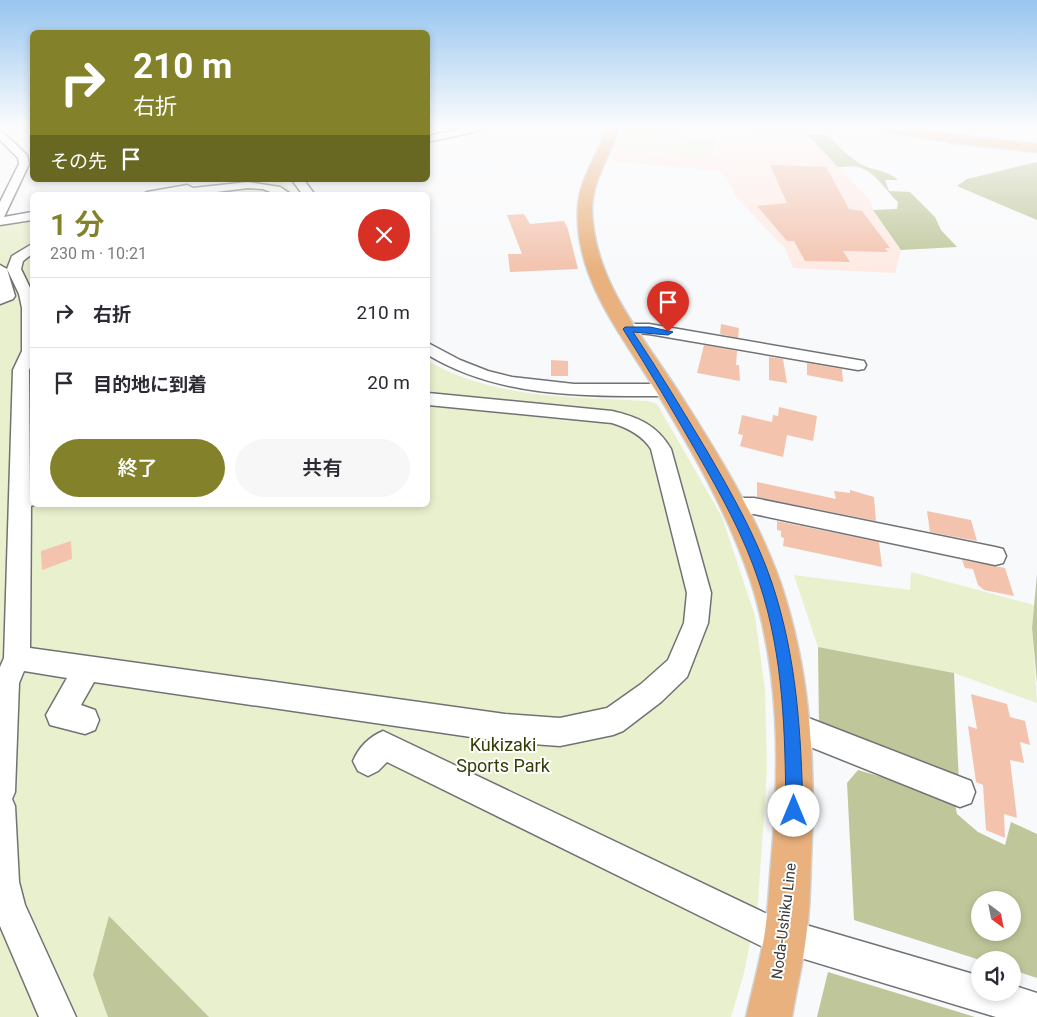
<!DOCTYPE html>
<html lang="ja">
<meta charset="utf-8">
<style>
:root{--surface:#fff;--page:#f7f7f7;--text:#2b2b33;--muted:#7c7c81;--line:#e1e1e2;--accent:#83822b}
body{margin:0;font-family:Roboto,"Noto Sans JP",sans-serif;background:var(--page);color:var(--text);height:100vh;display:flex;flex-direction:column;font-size:19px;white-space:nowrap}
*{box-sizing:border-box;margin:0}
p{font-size:16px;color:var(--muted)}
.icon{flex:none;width:28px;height:28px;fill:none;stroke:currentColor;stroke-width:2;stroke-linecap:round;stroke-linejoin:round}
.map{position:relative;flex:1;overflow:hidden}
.panel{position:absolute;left:30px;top:192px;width:400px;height:315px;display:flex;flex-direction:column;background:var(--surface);border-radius:8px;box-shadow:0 2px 8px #0003}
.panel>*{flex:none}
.banner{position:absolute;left:30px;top:30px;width:400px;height:152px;border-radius:8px;box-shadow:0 2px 8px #0003;background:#83822b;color:#fff;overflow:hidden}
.needle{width:32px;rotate:148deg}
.controls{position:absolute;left:971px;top:891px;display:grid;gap:10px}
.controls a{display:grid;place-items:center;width:50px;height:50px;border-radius:50%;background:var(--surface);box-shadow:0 2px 8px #0003;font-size:25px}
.pin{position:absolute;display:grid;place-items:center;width:42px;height:42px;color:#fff;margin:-51px -21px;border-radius:50% 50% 50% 0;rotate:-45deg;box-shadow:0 0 5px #0007}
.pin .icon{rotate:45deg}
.me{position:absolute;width:55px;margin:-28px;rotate:0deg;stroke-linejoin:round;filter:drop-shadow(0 0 4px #0008)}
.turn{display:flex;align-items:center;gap:18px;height:105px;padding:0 20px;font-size:22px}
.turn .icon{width:65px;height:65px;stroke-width:2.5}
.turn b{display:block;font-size:35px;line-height:42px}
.then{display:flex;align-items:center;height:48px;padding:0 20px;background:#0003;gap:10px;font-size:19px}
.round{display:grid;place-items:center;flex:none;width:52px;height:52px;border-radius:26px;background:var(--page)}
.overview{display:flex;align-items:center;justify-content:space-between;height:85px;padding:0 20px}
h1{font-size:30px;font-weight:600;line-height:38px;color:var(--accent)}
.button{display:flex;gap:10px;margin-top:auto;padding:10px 20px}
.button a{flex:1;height:58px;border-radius:30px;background:var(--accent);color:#fff;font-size:20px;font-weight:600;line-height:58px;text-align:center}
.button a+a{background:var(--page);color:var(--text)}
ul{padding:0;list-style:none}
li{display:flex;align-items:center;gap:15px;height:70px;padding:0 20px;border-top:1px solid var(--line)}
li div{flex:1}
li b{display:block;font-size:19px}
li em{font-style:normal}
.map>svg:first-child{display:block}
.commercial{fill:#feeae3}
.green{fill:#e9f0ce}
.forest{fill:#bfc79a;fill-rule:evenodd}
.building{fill:#f3c3ae}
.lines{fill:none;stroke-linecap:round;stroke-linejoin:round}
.minor-casing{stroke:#717273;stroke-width:3}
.major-casing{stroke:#d3d3d3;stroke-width:3}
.minor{fill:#fff;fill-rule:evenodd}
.major{fill:#e9b17d;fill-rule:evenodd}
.route{fill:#1a73e8;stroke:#114b97}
.labels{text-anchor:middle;stroke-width:4;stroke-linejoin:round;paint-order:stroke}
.street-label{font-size:15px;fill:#383939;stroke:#fff}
.near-park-label{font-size:18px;fill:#363c06;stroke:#fff}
</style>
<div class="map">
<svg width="1037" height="1017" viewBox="0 0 1037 1017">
<rect width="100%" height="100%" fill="#f8f9fa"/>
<path class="commercial" d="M 754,128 L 781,129 L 787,135 L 808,135 L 870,200 L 873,210 L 901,250 L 895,273 L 793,268 L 785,248 L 736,197 L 726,177 L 720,171 L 610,161 L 614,149 L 712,157 L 718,148 L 718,140 L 751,143 Z"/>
<path class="green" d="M 622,129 L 716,139 L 711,157 L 614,148 Z
M 247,180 L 283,180 L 294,195 L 162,195 Z
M 32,218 L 32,505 L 428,505 L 428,361 C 494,399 573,397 648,401 L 657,404 L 722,517 L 755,616 L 765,690 L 767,770 L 758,902 L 744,973 L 731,1017 L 0,1017 L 0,224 Z
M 911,572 L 1034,605 L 1032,628 L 1037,703 L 954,673 L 818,647 L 794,575 L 910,590 Z"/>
<path class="forest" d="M 808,135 L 828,135 C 840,147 850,159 865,166 C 876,171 889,171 898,180 L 885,180 L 889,191 L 910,192 L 935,217 L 941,230 L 957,247 L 901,250 L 873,210 L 897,209 L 898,202 C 886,191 875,171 858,167 C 852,166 844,167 838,167 Z
M 1037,162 L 1037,220 L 957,186 L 967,179 Z
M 1037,574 L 1037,683 L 1032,628 Z
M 818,647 L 954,673 L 959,784 L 819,729 Z
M 858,770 L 954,798 L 957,814 L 978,832 L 1005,845 L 1011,822 L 1037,834 L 1037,978 L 1013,970 L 1012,960 L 980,960 L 854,920 L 847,783 ZM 980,900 L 1012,900 L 1012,932 L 980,932 Z
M 109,916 L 209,1017 L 108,1017 L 93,975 Z
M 828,972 L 975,1017 L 817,1017 Z"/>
<path class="building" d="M 770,165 L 826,167 L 849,209 L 862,211 L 890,248 L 885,248 L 888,252 L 843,251 L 850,262 L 805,261 L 794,241 L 787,241 L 757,206 L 787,203 Z
M 524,214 L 530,224 L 564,221 L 568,229 L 578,269 L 510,272 L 508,254 L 522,254 L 507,215 Z
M 721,324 L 739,328 L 738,338 L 720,334 Z
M 704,345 L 737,351 L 736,365 L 739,365 L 740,381 L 697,373 Z
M 769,357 L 783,359 L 787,383 L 769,380 Z
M 551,360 L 568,361 L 568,376 L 551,376 Z
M 807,363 L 842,369 L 843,382 L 807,375 Z
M 779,407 L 817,416 L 813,441 L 787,435 L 783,457 L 740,446 L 743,435 L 738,434 L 742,415 L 772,422 L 773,415 L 778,416 Z
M 757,482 L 836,499 L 834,491 L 850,493 L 850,490 L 874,497 L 876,521 L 757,497 Z
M 927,511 L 971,520 L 977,541 L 930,532 Z
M 777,521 L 879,542 L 882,567 L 783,546 L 784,538 L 781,537 L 781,531 L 777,530 Z
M 71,541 L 72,559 L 42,570 L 41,551 Z
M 962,560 L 1005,568 L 1014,596 L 984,590 L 978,585 L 973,569 L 965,568 Z
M 971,694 L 1007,704 L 1010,717 L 1025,721 L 1030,745 L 1020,742 L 1024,763 L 1010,760 L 1017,818 L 1004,814 L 1005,838 L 986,830 L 983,785 L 976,782 L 968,726 L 977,729 Z"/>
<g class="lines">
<g class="minor-casing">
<path id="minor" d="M 464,128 L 483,128 L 478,131 L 428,142 L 428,136 Z
M 0,131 L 3,132 L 27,155 L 29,164 L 4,217 L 32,212 L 32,220 L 0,225 L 0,202 L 19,164 L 18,158 L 0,140 Z
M 292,180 L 304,180 L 315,195 L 303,195 Z
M 248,182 L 280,187 L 292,195 L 278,195 L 263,189 L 248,188 L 192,195 L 141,195 L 147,192 L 187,185 L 193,188 Z
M 32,244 L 32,254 L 23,261 L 21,269 L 32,292 L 32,363 L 29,370 L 30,490 L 32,489 L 34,505 L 31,506 L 30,648 L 505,714 L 560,718 L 607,708 L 641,684 L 668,660 L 684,623 L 687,593 L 651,449 C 642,435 628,428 612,423 L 428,405 L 428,393 L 612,411 C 638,417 657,425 671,449 L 711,593 L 708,623 L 687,677 L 661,702 L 623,731 L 613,735 L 560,746 L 505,742 L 94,682 L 81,705 L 95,710 L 99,720 L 95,730 L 85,734 L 50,725 L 46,715 L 67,678 L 24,671 L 19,683 L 15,792 L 12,799 L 15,806 L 19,882 L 25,905 L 76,1017 L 39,1017 L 0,926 L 0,667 L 4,658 L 13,370 L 22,351 L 22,308 L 19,294 L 7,269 L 12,256 Z
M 0,265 L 7,269 L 15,296 L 13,299 L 0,304 Z
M 628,324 L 649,324 L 858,360 L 864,361 L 866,365 L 864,369 L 858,370 L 649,334 L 622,332 L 620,329 L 622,326 Z
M 428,343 L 460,360 L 488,371 L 512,377 L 574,384 L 666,384 L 672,386 L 675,390 L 672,394 L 666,396 C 584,396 500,398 428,355 Z
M 733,498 L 754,498 L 995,547 L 1003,549 L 1006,556 L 1003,563 L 995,565 L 754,514 L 733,514 L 726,512 L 722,506 L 726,500 Z
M 793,712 L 971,781 L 975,792 L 971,803 L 960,807 L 783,736 L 779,726 L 783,716 Z
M 383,731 L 765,913 L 980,976 L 980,992 L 1012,992 L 1012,985 L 1037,993 L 1037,1017 L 996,1017 L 761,946 L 387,762 L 378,771 L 368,776 L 358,771 L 353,761 C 359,747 369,737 383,731 Z"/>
</g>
<g class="major-casing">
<path id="major" d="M 607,128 L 619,128 C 611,155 592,180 592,209 C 593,280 642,335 678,391 C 717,452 757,516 781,584 C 811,674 816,767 811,861 C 810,887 810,912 806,937 C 803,964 796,991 792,1017 L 746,1017 C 752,991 759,965 764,938 C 768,914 769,888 771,863 C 780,768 780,673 751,582 C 729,515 693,452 656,391 C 622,335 574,278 578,208 C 579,179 598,155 607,128 Z
M 882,128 L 911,128 L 962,136 L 1037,144 L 1037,152 L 962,144 L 888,132 Z"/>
</g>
<use href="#minor" class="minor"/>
<use href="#major" class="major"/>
</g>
<linearGradient id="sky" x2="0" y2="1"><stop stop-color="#97c6ef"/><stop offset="0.47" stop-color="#fcfcfd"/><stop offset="1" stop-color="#fcfcfd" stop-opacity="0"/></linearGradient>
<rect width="1037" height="271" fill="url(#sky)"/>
<path class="route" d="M 625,327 L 650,327 L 673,332 L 668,335 L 633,332 C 659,371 683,411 707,451 C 732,494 756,536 772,583 C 797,658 801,733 803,811 L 800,816 L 794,819 L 789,816 L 786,811 C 785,734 784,656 759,582 C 744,536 721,495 697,453 C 673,411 649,370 623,329 Z"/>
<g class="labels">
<g class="street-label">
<text transform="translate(784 921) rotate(-83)" y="5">Noda-Ushiku Line</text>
</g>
<g class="near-park-label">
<text x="503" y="751">Kukizaki<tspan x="503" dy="21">Sports Park</tspan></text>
</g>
</g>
</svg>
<div class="controls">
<a><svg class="needle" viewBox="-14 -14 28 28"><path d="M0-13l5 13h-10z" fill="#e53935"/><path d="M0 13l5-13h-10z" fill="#7c7c81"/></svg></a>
<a><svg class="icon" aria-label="sound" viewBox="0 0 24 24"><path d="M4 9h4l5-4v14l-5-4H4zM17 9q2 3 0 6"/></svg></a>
</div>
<div class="pin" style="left:668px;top:332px;background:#d93025"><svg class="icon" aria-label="arrive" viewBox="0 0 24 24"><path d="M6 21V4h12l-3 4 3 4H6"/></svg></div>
<svg class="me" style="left:794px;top:811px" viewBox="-20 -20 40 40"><circle r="19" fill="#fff"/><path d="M0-13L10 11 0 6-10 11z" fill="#1a73e8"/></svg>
<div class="banner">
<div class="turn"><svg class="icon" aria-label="right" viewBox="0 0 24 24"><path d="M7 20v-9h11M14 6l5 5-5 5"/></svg><div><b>210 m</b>右折</div></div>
<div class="then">その先<svg class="icon" aria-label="arrive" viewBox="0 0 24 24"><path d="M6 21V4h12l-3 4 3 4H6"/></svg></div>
</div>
<section class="panel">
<div class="overview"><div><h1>1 分</h1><p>230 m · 10:21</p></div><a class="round" style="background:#d93025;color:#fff"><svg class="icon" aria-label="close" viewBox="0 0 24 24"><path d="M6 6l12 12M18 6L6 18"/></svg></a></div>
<ul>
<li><svg class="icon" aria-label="right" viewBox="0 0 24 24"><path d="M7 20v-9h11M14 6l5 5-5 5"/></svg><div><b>右折</b></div><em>210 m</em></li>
<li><svg class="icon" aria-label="arrive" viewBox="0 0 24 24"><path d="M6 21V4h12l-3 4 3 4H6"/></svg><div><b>目的地に到着</b></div><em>20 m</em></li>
</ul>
<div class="button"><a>終了</a><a>共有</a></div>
</section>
</div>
